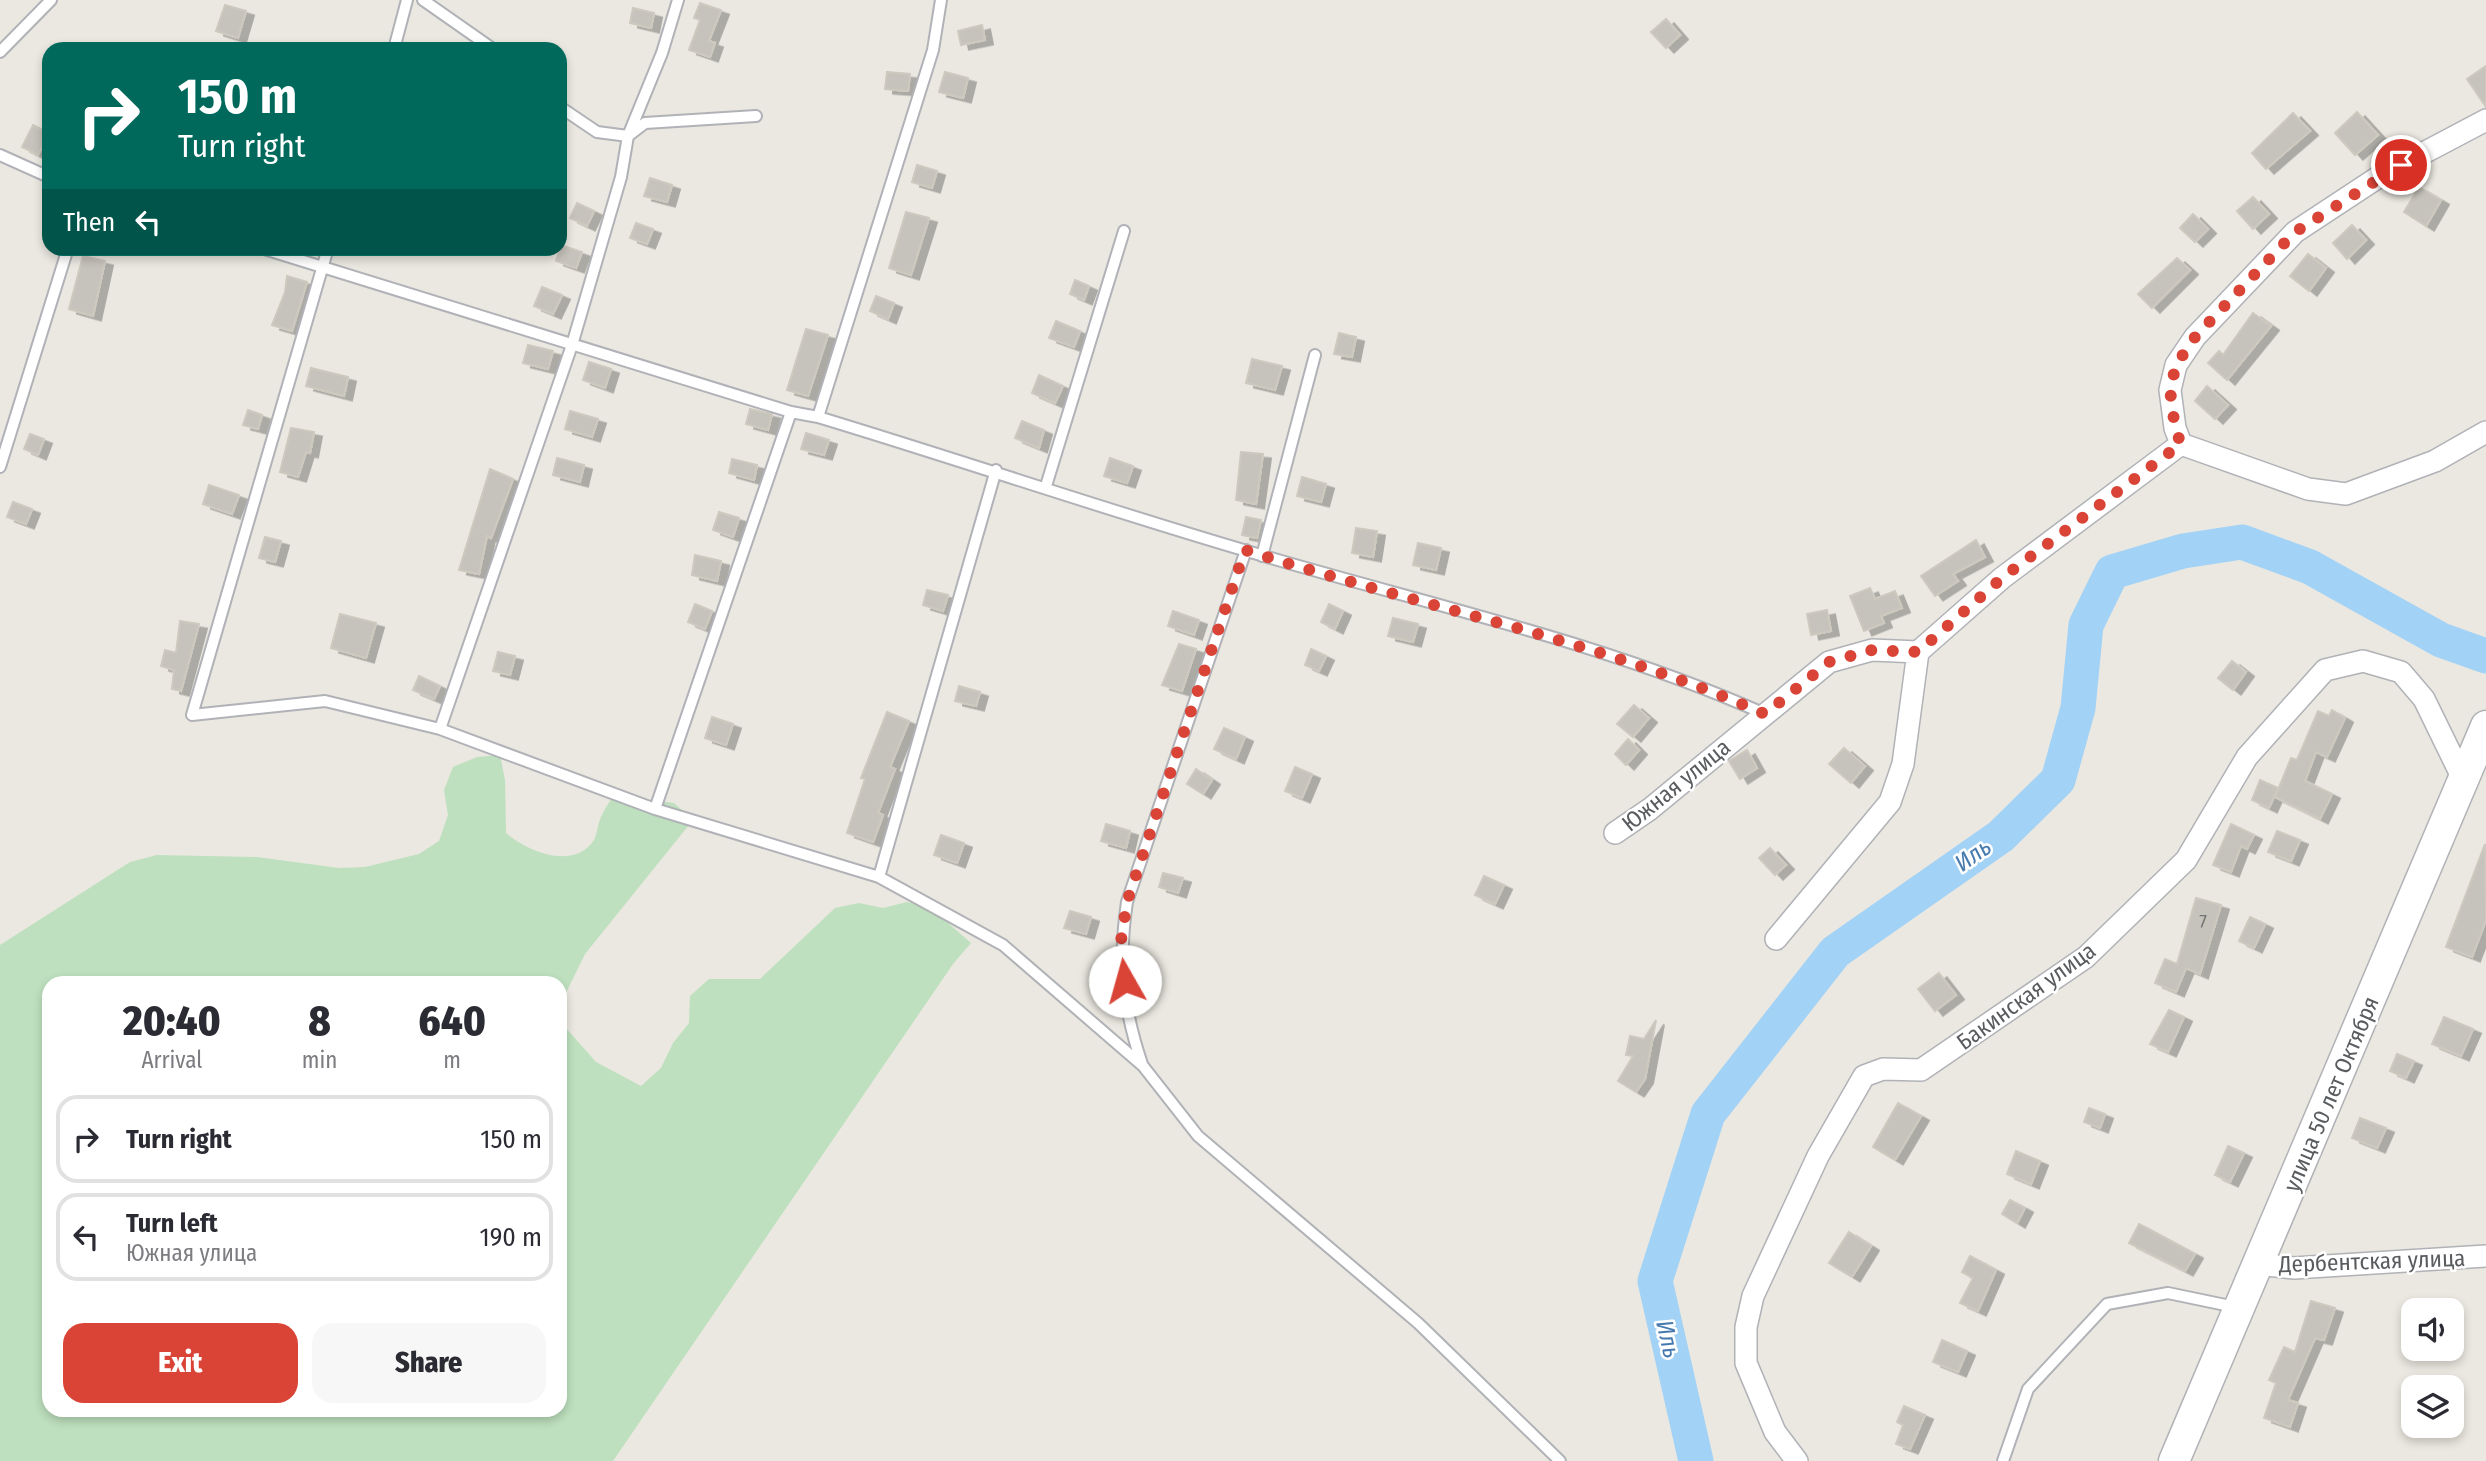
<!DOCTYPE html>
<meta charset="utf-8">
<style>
:root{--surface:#fff;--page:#f7f7f7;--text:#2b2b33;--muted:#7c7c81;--line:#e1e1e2;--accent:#d94437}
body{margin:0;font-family:"Fira Sans Condensed",sans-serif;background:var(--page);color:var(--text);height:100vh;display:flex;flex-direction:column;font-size:26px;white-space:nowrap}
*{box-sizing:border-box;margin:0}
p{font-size:23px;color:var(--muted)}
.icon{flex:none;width:38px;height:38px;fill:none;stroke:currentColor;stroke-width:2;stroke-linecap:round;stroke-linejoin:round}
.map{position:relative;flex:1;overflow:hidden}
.sheet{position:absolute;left:42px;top:976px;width:525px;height:441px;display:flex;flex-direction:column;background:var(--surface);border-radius:21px;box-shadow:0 4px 10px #0003}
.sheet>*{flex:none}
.top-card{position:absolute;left:42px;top:42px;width:525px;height:214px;border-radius:21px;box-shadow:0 4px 10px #0003;background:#00695c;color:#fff;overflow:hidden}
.tools{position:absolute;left:2401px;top:1298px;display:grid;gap:14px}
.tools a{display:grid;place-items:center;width:63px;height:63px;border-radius:14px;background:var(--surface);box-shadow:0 4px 10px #0003;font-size:35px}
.pin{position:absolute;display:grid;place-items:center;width:60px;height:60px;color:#fff;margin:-30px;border:4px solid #fff;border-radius:50%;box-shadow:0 2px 7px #0007}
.me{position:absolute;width:77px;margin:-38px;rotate:353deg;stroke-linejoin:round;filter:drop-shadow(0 0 5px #0008)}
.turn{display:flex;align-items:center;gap:24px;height:147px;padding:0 21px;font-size:32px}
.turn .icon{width:91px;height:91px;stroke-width:2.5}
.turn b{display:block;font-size:49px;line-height:60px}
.then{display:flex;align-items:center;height:66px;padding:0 21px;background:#0003;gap:14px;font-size:26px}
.eta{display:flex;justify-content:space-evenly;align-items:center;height:119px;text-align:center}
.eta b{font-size:42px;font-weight:800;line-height:49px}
.cta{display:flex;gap:14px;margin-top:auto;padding:14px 21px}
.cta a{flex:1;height:80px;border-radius:21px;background:var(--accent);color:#fff;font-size:28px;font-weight:800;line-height:80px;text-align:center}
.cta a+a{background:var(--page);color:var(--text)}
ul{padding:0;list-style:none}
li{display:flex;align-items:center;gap:21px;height:88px;margin:0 14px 10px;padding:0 7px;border:4px solid var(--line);border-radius:21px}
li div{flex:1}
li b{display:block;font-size:26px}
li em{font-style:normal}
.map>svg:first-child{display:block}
.green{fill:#bee0be;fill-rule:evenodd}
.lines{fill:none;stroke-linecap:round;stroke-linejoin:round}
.river{stroke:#a3d2f7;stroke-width:35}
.building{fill:#c6c3bc;stroke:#cec9bf;stroke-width:2;filter:url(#shadow)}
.lane-casing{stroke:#b0b2b7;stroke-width:14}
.street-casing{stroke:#b0b2b7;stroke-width:24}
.secondary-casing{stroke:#b0b2b6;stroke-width:33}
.lane{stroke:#fff;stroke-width:10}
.street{stroke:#fff;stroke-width:21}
.secondary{stroke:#fff;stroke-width:30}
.route{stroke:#d94437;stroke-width:12;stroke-dasharray:0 21.6}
.labels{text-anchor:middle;stroke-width:5;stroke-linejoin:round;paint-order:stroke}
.number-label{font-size:19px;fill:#747676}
.street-label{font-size:23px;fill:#595c5f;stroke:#fff}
.water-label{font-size:24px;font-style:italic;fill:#467aaf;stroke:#fff}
</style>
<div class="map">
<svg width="2486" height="1461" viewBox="0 0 2486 1461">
<defs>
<filter id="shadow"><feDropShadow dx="8" dy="4.5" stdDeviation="0" flood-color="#0004"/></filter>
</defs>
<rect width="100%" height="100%" fill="#eae8e0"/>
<path class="green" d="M 500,755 L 505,780 L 506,833 C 527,851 574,871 594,840 C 597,834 598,825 600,819 C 604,810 609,802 614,795 L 674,803 L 693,820 L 585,954 L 562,1001 L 565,1027 L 596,1062 L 641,1086 L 661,1068 L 673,1043 L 689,1023 L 690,996 L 709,979 L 760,979 L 835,908 L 859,903 L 883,908 L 907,902 L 931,908 L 971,943 L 953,964 L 613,1461 L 0,1461 L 0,945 L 130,862 L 157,855 L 257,857 L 339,868 L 365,867 L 419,854 L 439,841 L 448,815 L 444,790 L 453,767 L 477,757 ZM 49,984 L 560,984 L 560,1410 L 49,1410 Z"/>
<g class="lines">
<path class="river" d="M 1696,1461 L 1655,1281 L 1708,1114 L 1835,952 L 2001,836 L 2058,780 L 2078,708 L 2086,625 L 2112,572 L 2183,551 L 2242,542 L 2310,567 L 2441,640 L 2486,656"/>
</g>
<path class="building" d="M 700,3 L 721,10 L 709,41 L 715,43 L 710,57 L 689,50 L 700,20 L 694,18 Z
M 225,5 L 246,11 L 238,38 L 216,31 Z
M 633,8 L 654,13 L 651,28 L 630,23 Z
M 1666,19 L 1680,35 L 1666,48 L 1651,32 Z
M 982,25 L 985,40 L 961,45 L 958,31 Z
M 2486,66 L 2486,107 L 2467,79 Z
M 887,72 L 910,74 L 908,91 L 885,89 Z
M 945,72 L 968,78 L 963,98 L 939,92 Z
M 2357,112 L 2378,135 L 2355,155 L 2335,133 Z
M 2293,113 L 2310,131 L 2266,169 L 2252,153 Z
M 33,125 L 49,133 L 38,155 L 22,147 Z
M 917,165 L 937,171 L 932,188 L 912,182 Z
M 650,178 L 672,185 L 667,202 L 644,196 Z
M 2419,187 L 2441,200 L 2426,226 L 2404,212 Z
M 2253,197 L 2269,214 L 2253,229 L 2237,211 Z
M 577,203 L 594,211 L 587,226 L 570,218 Z
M 906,212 L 929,218 L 911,275 L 889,268 Z
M 2193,214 L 2208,229 L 2195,242 L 2180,228 Z
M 636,223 L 653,229 L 647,244 L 630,238 Z
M 2352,225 L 2366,240 L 2347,259 L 2333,243 Z
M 561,245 L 582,252 L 576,268 L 556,261 Z
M 2308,254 L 2326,268 L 2309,291 L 2290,276 Z
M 83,256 L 105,261 L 93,316 L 69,309 Z
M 2177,258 L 2190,270 L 2152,308 L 2138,294 Z
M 287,276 L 307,282 L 292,331 L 272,325 L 285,292 Z
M 1075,280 L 1089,286 L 1084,300 L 1070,294 Z
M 542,287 L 562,295 L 553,314 L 534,306 Z
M 876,296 L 894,303 L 888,319 L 870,311 Z
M 2253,313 L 2271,326 L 2227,380 L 2208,363 L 2219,351 L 2223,355 Z
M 1056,321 L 1080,331 L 1074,347 L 1049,338 Z
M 806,329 L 828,335 L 808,396 L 787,390 Z
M 1339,333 L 1356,337 L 1352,357 L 1334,354 Z
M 528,345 L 553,351 L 548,369 L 523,363 Z
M 1252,359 L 1282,366 L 1275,390 L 1246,383 Z
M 589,362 L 611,369 L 605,388 L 583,380 Z
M 311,368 L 348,377 L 344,396 L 306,386 Z
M 1039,375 L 1063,386 L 1055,403 L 1032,393 Z
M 2207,386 L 2228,405 L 2215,419 L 2195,401 Z
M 750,409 L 772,414 L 768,430 L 746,424 Z
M 248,410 L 262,415 L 258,429 L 243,425 Z
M 570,411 L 598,419 L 592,437 L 565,429 Z
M 1022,421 L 1044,430 L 1039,448 L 1015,438 Z
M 291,428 L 314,432 L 310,453 L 306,452 L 298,477 L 280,472 Z
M 806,433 L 829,440 L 824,455 L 801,449 Z
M 30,434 L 44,439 L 38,455 L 24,449 Z
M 1241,452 L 1263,454 L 1256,504 L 1236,500 Z
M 557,458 L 584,465 L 580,482 L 553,475 Z
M 1110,458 L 1133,466 L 1127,483 L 1104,476 Z
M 732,459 L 757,465 L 754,480 L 729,473 Z
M 490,469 L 513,479 L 491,538 L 487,536 L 479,574 L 459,570 Z
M 1302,477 L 1326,484 L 1321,502 L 1297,496 Z
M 209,485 L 239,495 L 232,514 L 203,504 Z
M 13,502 L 32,509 L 26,524 L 7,517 Z
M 719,512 L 739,518 L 733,537 L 713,530 Z
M 1246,517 L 1261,520 L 1257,538 L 1242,535 Z
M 1356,528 L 1377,531 L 1373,557 L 1352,553 Z
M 265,537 L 281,541 L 275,562 L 259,558 Z
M 1976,540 L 1985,557 L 1953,574 L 1958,581 L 1935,596 L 1921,576 Z
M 1418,543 L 1441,548 L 1436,570 L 1413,565 Z
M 695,555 L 721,561 L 717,581 L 692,575 Z
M 1870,588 L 1875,599 L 1895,591 L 1902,608 L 1881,616 L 1884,623 L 1864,631 L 1850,596 Z
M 927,590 L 948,595 L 943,611 L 923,605 Z
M 695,604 L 712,611 L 705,629 L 688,622 Z
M 1329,604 L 1343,611 L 1335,629 L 1321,622 Z
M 1827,610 L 1831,631 L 1811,635 L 1807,614 Z
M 1173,611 L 1199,620 L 1194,635 L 1168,626 Z
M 340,614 L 376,623 L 366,658 L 331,648 Z
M 1393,618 L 1418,624 L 1413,642 L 1388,636 Z
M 180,621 L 199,624 L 181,691 L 172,689 L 174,670 L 161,666 L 165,650 L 176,653 Z
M 1179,644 L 1196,649 L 1182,691 L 1162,685 Z
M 1311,649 L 1326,656 L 1319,671 L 1305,665 Z
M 498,652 L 515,656 L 510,675 L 493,671 Z
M 2232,661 L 2246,672 L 2233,690 L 2218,678 Z
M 419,676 L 440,686 L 434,699 L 413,690 Z
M 959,686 L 980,692 L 976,706 L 955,701 Z
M 1634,705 L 1649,718 L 1633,737 L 1617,724 Z
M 2332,710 L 2345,718 L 2327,757 L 2316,752 L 2305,781 L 2332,794 L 2320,819 L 2275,797 L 2291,758 L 2297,760 L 2318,711 L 2329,716 Z
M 887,712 L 909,721 L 890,767 L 895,769 L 878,813 L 883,815 L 873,842 L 847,833 L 865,779 L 861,778 Z
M 712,717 L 733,724 L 726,745 L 705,738 Z
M 1224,728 L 1245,737 L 1236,759 L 1214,749 Z
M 1628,739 L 1639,750 L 1626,765 L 1615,754 Z
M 1844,748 L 1865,766 L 1851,783 L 1829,764 Z
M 1747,750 L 1757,768 L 1740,779 L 1729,761 Z
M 1295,767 L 1312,774 L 1302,798 L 1285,791 Z
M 1196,769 L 1212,780 L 1203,794 L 1187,784 Z
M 2260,780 L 2278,788 L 2269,808 L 2252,800 Z
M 1106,824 L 1130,831 L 1126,848 L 1101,841 Z
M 2231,824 L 2254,835 L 2247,849 L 2241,846 L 2231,872 L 2213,865 Z
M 2277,831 L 2300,840 L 2291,861 L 2268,852 Z
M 941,835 L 964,843 L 957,863 L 934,855 Z
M 2485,844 L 2486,920 L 2472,957 L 2446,947 Z
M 1770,848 L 1786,865 L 1775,875 L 1759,858 Z
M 1163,873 L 1183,878 L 1178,893 L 1159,887 Z
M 1484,876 L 1504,885 L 1495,904 L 1475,895 Z
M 2196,898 L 2221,905 L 2200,974 L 2186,968 L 2176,992 L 2155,983 L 2165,959 L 2177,964 Z
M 1070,911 L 1091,917 L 1086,934 L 1064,928 Z
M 2250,917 L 2265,924 L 2254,948 L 2239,941 Z
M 1939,973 L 1956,995 L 1935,1011 L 1918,989 Z
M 2169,1010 L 2184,1017 L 2168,1052 L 2150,1044 Z
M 2444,1017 L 2473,1029 L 2461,1056 L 2432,1044 Z
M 1656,1020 L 1645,1079 L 1636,1092 L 1618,1081 L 1633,1056 L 1626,1055 L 1630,1036 L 1644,1039 Z
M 2397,1054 L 2414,1061 L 2406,1078 L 2390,1071 Z
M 1898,1103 L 1921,1116 L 1895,1160 L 1873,1147 Z
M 2089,1108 L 2105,1114 L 2100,1128 L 2084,1122 Z
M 2360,1118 L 2386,1128 L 2377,1148 L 2352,1138 Z
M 2228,1146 L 2244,1153 L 2230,1182 L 2215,1175 Z
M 2016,1151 L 2040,1161 L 2031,1184 L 2007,1174 Z
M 2010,1200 L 2025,1208 L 2017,1223 L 2002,1214 Z
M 2139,1224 L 2195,1254 L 2185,1271 L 2129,1243 Z
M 1849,1232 L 1871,1246 L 1852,1277 L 1829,1263 Z
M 1970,1256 L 1996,1270 L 1978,1311 L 1960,1303 L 1973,1278 L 1962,1272 Z
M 2311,1301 L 2335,1308 L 2324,1340 L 2315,1338 L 2288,1400 L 2298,1403 L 2290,1427 L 2264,1418 L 2276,1383 L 2269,1380 L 2284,1347 L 2295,1352 Z
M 1942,1340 L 1967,1351 L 1958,1372 L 1933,1362 Z
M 1904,1406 L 1925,1415 L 1910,1449 L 1896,1444 L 1903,1425 L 1897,1422 Z"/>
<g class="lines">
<g class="lane-casing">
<path id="lane" d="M 423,0 L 493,49
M 394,49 L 407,0
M 0,52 L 51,0
M 560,107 L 597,132 L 628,136 L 645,123 L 756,116
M 0,155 L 49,177
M 261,248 L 791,412 L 818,417 C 967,462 1115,513 1264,556 C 1431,605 1605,643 1765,714
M 328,248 L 192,715 L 325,701 L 440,729 L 655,809 L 879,877 L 1003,945 L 1143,1066 L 1198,1136 L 1418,1323 L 1560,1461
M 818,417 L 933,50 L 941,0
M 0,467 L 68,248
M 1046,486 L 1124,231
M 1262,556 L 1315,355
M 440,729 L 572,345 L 621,177 L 628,136 L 662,53 L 678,0
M 655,809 L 791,412
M 879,877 L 996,470
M 1142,1064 C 1123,1008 1118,961 1127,902 L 1246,550
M 2003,1461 L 2028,1389 L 2107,1304 L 2168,1293 L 2235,1307"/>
</g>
<g class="street-casing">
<path id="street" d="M 2181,444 L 2175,428 L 2170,390 L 2176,365 L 2195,337 L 2295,232 L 2380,176 L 2486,120
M 2181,444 L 2308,489 L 2346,494 L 2435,461 L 2486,432
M 1615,833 L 1650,809 L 1829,662 L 1872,650 L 1918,652
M 1776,939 L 1890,802 L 1903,764 L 1918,652 L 2002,578 L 2181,444
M 2258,1264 L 2294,1268 L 2486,1256
M 1797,1461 L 1775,1432 L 1746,1363 L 1746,1327 L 1753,1296 L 1818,1156 L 1864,1076 L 1883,1069 L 1921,1070 L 2086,957 L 2186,860 L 2247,757 L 2325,670 L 2363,661 L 2401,672 L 2424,699 L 2465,783"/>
</g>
<g class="secondary-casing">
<path id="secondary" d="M 2174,1461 L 2486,726"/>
</g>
<use href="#lane" class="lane"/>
<use href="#street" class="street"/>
<use href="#secondary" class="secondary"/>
</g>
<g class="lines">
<path class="route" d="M 1125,981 L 1120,947 L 1127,902 L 1245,550 C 1418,606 1598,640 1765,714 L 1829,662 L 1872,650 L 1918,652 L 2002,578 L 2181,444 L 2175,428 L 2170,390 L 2176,365 L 2195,337 L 2295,232 L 2401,165"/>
</g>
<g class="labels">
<g class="number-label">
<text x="2203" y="928">7</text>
</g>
<g class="street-label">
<text transform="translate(1676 785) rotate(-39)" y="8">Южная улица</text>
<text transform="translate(2026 996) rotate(-36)" y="8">Бакинская улица</text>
<text transform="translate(2331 1094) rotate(-67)" y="8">улица 50 лет Октября</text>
<text transform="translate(2372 1261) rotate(-2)" y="8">Дербентская улица</text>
</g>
<g class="water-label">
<text transform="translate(1973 855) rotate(-35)" y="8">Иль</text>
<text transform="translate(1668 1339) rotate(77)" y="8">Иль</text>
</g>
</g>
</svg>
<div class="tools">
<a><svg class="icon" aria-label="sound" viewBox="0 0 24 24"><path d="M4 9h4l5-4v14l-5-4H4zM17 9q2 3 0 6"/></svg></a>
<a><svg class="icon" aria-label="layers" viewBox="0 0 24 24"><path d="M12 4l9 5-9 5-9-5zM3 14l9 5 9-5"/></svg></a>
</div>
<div class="pin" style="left:2401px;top:165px;background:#d93025"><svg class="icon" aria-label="arrive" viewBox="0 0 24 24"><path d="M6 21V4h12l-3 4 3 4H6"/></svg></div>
<svg class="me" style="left:1125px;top:981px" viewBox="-20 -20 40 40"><circle r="19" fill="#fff"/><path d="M0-13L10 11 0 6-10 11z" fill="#d94437"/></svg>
<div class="top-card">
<div class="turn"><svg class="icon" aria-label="right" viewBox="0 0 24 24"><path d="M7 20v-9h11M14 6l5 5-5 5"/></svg><div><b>150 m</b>Turn right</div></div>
<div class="then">Then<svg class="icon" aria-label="left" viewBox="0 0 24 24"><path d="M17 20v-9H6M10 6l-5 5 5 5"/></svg></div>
</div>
<section class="sheet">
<div class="eta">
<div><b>20:40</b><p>Arrival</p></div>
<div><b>8</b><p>min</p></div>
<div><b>640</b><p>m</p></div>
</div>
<ul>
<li><svg class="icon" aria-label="right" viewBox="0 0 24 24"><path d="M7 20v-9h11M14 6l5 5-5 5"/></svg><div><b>Turn right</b></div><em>150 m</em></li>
<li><svg class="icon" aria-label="left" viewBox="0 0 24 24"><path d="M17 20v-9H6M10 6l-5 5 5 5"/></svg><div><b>Turn left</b><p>Южная улица</p></div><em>190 m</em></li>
</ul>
<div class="cta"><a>Exit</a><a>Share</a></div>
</section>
</div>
